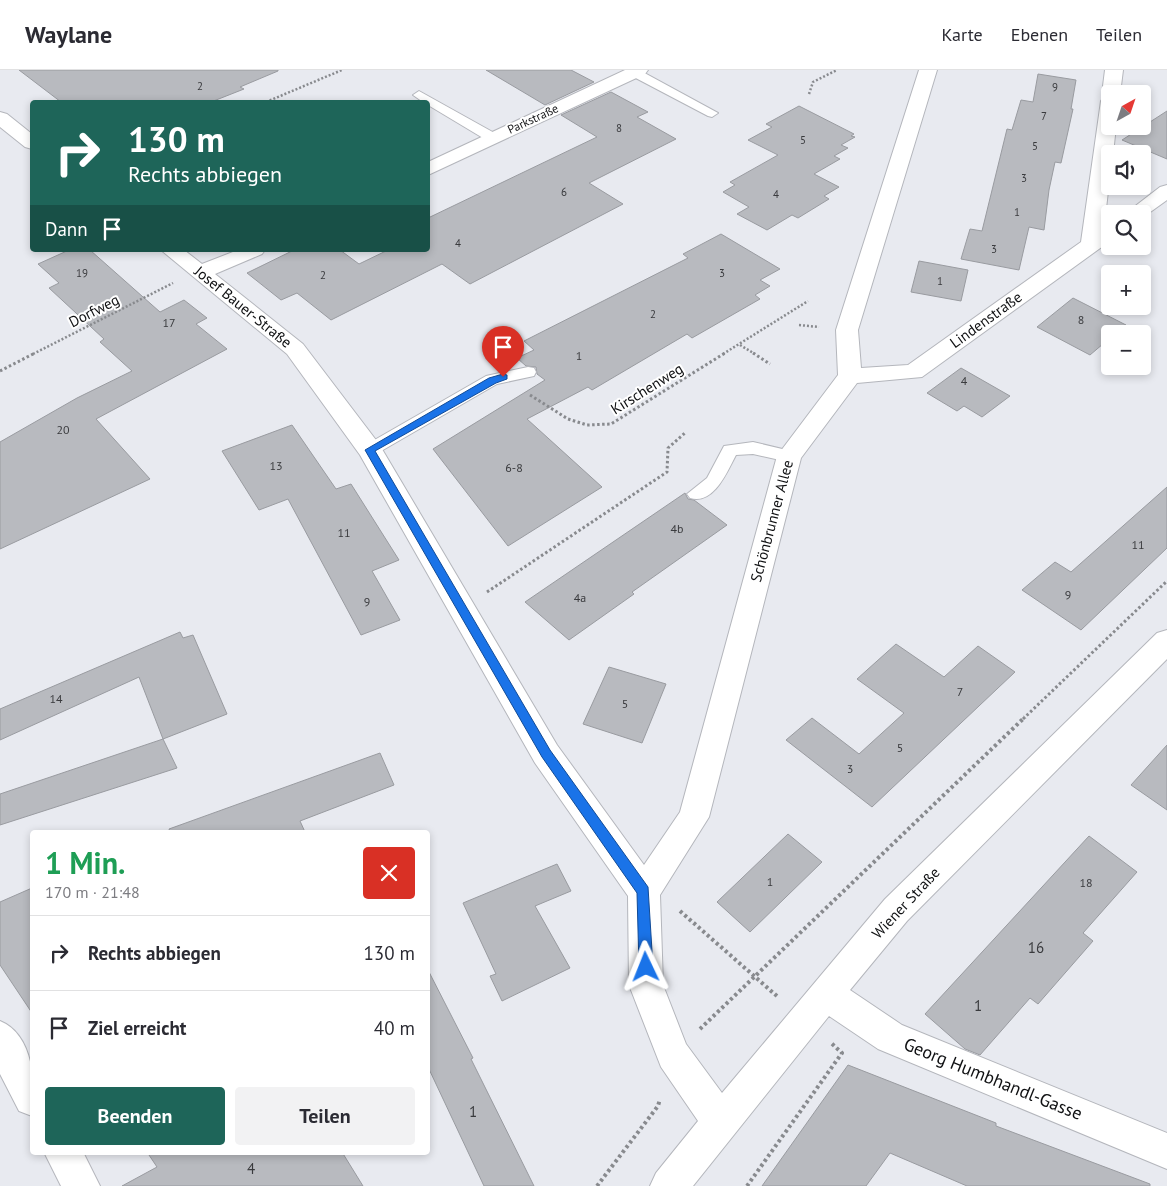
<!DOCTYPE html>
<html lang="de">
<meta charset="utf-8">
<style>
:root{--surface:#fff;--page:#f2f2f3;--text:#2b2b33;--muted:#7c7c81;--line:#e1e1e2;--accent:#1e6559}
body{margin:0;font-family:"PT Sans",sans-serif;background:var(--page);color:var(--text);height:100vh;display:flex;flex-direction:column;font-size:19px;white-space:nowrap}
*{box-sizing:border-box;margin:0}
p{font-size:16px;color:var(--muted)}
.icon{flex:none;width:28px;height:28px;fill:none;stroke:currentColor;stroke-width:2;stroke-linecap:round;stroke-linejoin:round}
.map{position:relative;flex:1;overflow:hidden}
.details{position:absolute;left:30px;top:760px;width:400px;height:325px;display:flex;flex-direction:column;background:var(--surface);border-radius:5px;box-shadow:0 2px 8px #0003}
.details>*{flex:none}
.guide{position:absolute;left:30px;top:30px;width:400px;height:152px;border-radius:5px;box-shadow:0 2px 8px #0003;background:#1e6559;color:#fff;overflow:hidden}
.needle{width:32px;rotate:40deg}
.buttons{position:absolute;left:1101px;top:15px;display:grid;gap:10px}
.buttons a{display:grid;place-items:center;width:50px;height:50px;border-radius:5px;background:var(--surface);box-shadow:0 2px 8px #0003;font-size:25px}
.pin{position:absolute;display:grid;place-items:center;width:42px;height:42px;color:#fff;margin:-51px -21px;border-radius:50% 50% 50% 0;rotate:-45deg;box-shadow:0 0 5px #0007}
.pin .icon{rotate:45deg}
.me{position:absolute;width:55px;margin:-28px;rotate:358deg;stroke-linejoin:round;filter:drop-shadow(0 0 4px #0008)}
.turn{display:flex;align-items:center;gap:18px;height:105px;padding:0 15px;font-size:22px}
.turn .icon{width:65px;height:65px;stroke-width:2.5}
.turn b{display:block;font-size:35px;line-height:42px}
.then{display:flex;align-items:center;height:48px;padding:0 15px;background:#0003;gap:10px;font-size:19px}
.round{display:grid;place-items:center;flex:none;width:52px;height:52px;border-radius:5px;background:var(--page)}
.summary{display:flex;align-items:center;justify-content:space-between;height:85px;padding:0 15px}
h1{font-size:30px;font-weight:800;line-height:38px;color:#1e9e55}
.cta{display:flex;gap:10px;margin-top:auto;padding:10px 15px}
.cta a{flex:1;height:58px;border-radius:5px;background:var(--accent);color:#fff;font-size:20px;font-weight:800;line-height:58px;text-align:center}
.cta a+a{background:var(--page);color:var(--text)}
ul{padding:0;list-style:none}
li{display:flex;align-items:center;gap:15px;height:75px;padding:0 15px;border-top:1px solid var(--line)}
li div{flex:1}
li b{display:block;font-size:19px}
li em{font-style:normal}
header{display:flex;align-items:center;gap:30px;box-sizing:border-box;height:70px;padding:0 25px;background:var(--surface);border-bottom:1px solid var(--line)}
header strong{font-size:24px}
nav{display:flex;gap:28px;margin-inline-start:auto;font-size:18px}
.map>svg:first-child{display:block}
.building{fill:#b8babf;stroke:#999ba0}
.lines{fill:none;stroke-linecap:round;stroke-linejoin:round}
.service-casing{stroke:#b4b6bc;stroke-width:2}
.minor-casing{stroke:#b4b6bc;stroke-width:2}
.tertiary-casing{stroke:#b4b6bc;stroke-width:2}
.path-far2{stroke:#888a8e;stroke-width:2.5;stroke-dasharray:2 2;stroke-linecap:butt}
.path-far1{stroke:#888a8e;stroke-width:3;stroke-dasharray:2.5 2.5;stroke-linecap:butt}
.path{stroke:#888a8e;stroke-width:4;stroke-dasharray:3 3;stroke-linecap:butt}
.service{fill:#fff;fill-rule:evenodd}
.minor{fill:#fff;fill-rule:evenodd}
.tertiary{fill:#fff;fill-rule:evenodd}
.route{fill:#1a73e8;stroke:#114b97}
.labels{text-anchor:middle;stroke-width:4;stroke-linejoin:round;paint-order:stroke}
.far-number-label{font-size:11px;fill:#393a3d}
.far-street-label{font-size:12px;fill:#0f1012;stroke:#fff}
.number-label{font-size:12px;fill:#393a3d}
.street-label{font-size:15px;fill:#0f1012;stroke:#fff}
.near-number-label{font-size:15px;fill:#393a3d}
.near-street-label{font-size:18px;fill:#0f1012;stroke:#fff}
</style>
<header>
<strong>Waylane</strong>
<nav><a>Karte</a><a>Ebenen</a><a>Teilen</a></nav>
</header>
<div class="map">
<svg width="1167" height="1116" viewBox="0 0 1167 1116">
<rect width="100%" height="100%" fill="#e8eaf0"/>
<path class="building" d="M 19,0 L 278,0 L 278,1 L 240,17 L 244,19 L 211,32 L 61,32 Z
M 486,0 L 571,0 L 594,12 L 545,35 Z
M 1038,4 L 1076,10 L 1071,39 L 1073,39 L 1061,93 L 1055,92 L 1049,120 L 1044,160 L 1029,157 L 1019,200 L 961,189 L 970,159 L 982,161 L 1007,59 L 1012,60 L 1021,30 L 1033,32 Z
M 611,22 L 648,42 L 637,47 L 676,69 L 589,113 L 623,134 L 470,214 L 442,194 L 331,250 L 297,223 L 281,230 L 247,203 L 294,180 L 340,180 L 359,194 L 388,180 L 428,180 L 428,148 L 597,67 L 561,45 Z
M 799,36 L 854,64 L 851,66 L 855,67 L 841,75 L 848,78 L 834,86 L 840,89 L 814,104 L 839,117 L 824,126 L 829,129 L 798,148 L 792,145 L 767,160 L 737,144 L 749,137 L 723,122 L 735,115 L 730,112 L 778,85 L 748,70 L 772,57 L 766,54 Z
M 1167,41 L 1167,89 L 1122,70 Z
M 721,164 L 780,199 L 760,210 L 770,216 L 755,225 L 760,229 L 692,268 L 687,264 L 592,320 L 588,317 L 527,349 L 602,417 L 508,476 L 433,379 L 545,310 L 537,304 L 536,297 L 526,296 L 517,288 L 534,280 L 524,271 L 688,188 L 683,184 Z
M 69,180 L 90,180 L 160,242 L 184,230 L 207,248 L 196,254 L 227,279 L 96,349 L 150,409 L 0,479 L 0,372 L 77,328 L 132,301 L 100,272 L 104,269 L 49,218 L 59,213 L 38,194 Z
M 919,191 L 968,200 L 961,231 L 911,222 Z
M 1073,228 L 1126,255 L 1115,264 L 1110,264 L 1110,268 L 1090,285 L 1037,257 Z
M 961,298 L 1010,326 L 982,347 L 964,336 L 957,341 L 927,323 Z
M 292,355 L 336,419 L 351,414 L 399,490 L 372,501 L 400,550 L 361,565 L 288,429 L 259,440 L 222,381 Z
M 1167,417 L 1167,478 L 1081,560 L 1022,520 L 1055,492 L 1071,502 Z
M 685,423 L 688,429 L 694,430 L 727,455 L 632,522 L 634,524 L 569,570 L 525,532 Z
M 180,562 L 183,568 L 193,565 L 227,644 L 163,669 L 139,607 L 0,670 L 0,639 Z
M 896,574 L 944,607 L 978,576 L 1015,602 L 872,737 L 786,670 L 812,648 L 859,684 L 904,643 L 857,609 Z
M 609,597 L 666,614 L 642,673 L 583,654 Z
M 163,669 L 177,698 L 0,755 L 0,724 Z
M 1167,675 L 1167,740 L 1131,715 Z
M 380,683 L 394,715 L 300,751 L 305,762 L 170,762 L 169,759 Z
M 788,764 L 822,792 L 750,862 L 717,832 Z
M 1089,766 L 1137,802 L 1083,863 L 1093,871 L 1038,934 L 1030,928 L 980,985 L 965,979 L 925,944 Z
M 557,794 L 571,821 L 535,836 L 570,898 L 502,931 L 490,906 L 496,904 L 463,833 Z
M 32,818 L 32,943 L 0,895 L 0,832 Z
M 428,900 L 473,988 L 471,989 L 534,1116 L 484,1116 L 428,997 Z
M 848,995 L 996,1053 L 996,1056 L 1150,1114 L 1150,1116 L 967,1116 L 890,1083 L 866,1116 L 762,1116 Z
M 147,1082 L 342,1082 L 363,1116 L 122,1116 L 157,1097 Z"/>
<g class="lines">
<g class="service-casing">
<path id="service" d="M 629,0 L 639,0 L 718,43 L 712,47 L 708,46 L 630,5 Z
M 419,21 L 498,65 L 499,68 L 498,71 L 488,71 L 428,35 L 428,32 L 423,32 L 413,25 Z
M 528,297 L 534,298 L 536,302 L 534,306 L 497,314 L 376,384 L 364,384 L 362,380 L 364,376 L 486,306 Z
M 753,372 L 795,382 L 797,386 L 795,390 L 789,392 L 753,384 L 736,385 C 727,402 714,435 690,428 L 687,424 L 707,408 L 724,376 Z"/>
</g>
<g class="minor-casing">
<path id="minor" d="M 625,0 L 648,0 L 645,4 L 428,105 L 428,92 Z
M 919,0 L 937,0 L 858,260 L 861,298 L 908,295 L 1081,172 L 1101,31 L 1104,27 L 1102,24 L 1105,0 L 1123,0 L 1120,24 L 1110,24 L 1110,56 L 1116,56 L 1113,84 L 1110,84 L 1110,104 L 1104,156 L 1110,155 L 1110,171 L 922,307 L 857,313 L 801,388 L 709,747 L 660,825 L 663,915 L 686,974 L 722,1023 L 885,829 L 1157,563 L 1167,560 L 1167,589 L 907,851 L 850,920 L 902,955 L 1167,1063 L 1167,1099 L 878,979 L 829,946 L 693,1116 L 650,1116 L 656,1103 L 698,1051 L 661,997 L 629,915 L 628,826 L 535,693 L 360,385 L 287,284 L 161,180 L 184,180 L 202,194 L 238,180 L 265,180 L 262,184 L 215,204 L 303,274 L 379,374 L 557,675 L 644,795 L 680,742 L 777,386 L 838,305 L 836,260 Z
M 0,42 L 7,44 L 32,64 L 32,79 L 25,77 L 0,57 Z
M 1167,115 L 1167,130 L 1142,148 L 1142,144 L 1125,144 L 1160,117 Z"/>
</g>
<g class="tertiary-casing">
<path id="tertiary" d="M 0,951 C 34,965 36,1015 32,1046 L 19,1041 L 0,1004 Z
M 44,1082 L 83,1082 L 100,1116 L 61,1116 Z"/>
</g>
<path class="path-far2" d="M 809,24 L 813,12 L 837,0
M 266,32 L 342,0
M 799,255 L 819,257
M 740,275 L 755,284
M 33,284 L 173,213
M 723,284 L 808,231"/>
<path class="path-far1" d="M 753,283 L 770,294
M 0,301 L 35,283
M 530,325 L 568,349 L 587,355 L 611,354 L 725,283
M 487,522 L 667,402 L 668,378 L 686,362
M 1023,649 L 1167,511"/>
<path class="path" d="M 680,841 L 778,927
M 700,959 L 1025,647
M 597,1116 L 658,1036 L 660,1029
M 747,1116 L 842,983 L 830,972"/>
<use href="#service" class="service"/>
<use href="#minor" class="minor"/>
<use href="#tertiary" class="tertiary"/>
</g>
<path class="route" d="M 503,304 L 507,305 L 507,309 L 496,313 L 375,381 L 550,680 L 648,817 L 653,897 L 651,901 L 646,903 L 641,901 L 639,897 L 637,823 L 542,687 L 365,380 L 489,308 Z"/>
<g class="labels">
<g class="far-number-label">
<text x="200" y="20">2</text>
<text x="1055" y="21">9</text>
<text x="1044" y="50">7</text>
<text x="619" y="62">8</text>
<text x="803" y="74">5</text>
<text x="1035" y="80">5</text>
<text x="1024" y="112">3</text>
<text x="564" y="126">6</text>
<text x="776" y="128">4</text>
<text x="1017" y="146">1</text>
<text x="458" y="177">4</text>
<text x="994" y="183">3</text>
<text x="82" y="207">19</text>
<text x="722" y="207">3</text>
<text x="323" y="209">2</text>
<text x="940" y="215">1</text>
<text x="653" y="248">2</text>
</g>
<g class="far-street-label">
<text transform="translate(533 49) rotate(-25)" y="4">Parkstraße</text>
</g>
<g class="number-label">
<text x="1081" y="254">8</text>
<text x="169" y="257">17</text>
<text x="579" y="290">1</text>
<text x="964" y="315">4</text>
<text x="63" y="364">20</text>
<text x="276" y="400">13</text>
<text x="514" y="402">6-8</text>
<text x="677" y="463">4b</text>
<text x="344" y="467">11</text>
<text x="1138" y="479">11</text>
<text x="1068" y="529">9</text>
<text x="580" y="532">4a</text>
<text x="367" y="536">9</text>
<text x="960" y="626">7</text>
<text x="56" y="633">14</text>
<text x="625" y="638">5</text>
<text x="900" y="682">5</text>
<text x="850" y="703">3</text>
<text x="770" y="816">1</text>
<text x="1086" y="817">18</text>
</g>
<g class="street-label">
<text transform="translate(243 237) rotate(39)" y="5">Josef Bauer-Straße</text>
<text transform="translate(94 241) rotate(-27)" y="5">Dorfweg</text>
<text transform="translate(986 250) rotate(-36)" y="5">Lindenstraße</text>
<text transform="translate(647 319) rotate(-32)" y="5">Kirschenweg</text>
<text transform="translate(772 451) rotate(-75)" y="5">Schönbrunner Allee</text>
<text transform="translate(906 833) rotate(-47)" y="5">Wiener Straße</text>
</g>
<g class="near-number-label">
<text x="1036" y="883">16</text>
<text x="978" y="941">1</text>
<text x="473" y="1047">1</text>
<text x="251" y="1104">4</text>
</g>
<g class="near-street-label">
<text transform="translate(993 1009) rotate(22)" y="6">Georg Humbhandl-Gasse</text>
</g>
</g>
</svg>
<div class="buttons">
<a><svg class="needle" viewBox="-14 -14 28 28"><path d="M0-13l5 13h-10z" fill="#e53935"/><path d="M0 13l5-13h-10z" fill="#7c7c81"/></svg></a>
<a><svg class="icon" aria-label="sound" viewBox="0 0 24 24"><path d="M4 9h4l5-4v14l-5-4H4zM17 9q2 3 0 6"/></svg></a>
<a><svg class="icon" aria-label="search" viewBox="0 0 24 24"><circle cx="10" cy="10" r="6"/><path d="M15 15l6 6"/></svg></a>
<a>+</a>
<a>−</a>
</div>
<div class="pin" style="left:503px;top:307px;background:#d93025"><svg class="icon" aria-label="arrive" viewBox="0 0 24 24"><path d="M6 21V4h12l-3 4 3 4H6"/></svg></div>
<svg class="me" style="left:646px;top:897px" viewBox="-20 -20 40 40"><path d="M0-17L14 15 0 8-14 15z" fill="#1a73e8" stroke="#fff" stroke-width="4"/></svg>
<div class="guide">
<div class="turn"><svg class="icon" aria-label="right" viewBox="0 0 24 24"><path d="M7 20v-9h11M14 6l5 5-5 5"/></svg><div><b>130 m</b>Rechts abbiegen</div></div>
<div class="then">Dann<svg class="icon" aria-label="arrive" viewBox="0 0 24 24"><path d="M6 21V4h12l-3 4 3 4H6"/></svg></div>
</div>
<section class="details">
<div class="summary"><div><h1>1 Min.</h1><p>170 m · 21:48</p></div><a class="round" style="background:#d93025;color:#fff"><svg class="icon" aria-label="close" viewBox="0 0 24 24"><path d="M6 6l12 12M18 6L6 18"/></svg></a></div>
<ul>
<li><svg class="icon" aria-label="right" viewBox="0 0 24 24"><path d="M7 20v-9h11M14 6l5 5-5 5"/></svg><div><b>Rechts abbiegen</b></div><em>130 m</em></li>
<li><svg class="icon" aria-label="arrive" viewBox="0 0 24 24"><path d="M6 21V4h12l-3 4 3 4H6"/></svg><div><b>Ziel erreicht</b></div><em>40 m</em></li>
</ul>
<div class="cta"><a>Beenden</a><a>Teilen</a></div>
</section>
</div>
